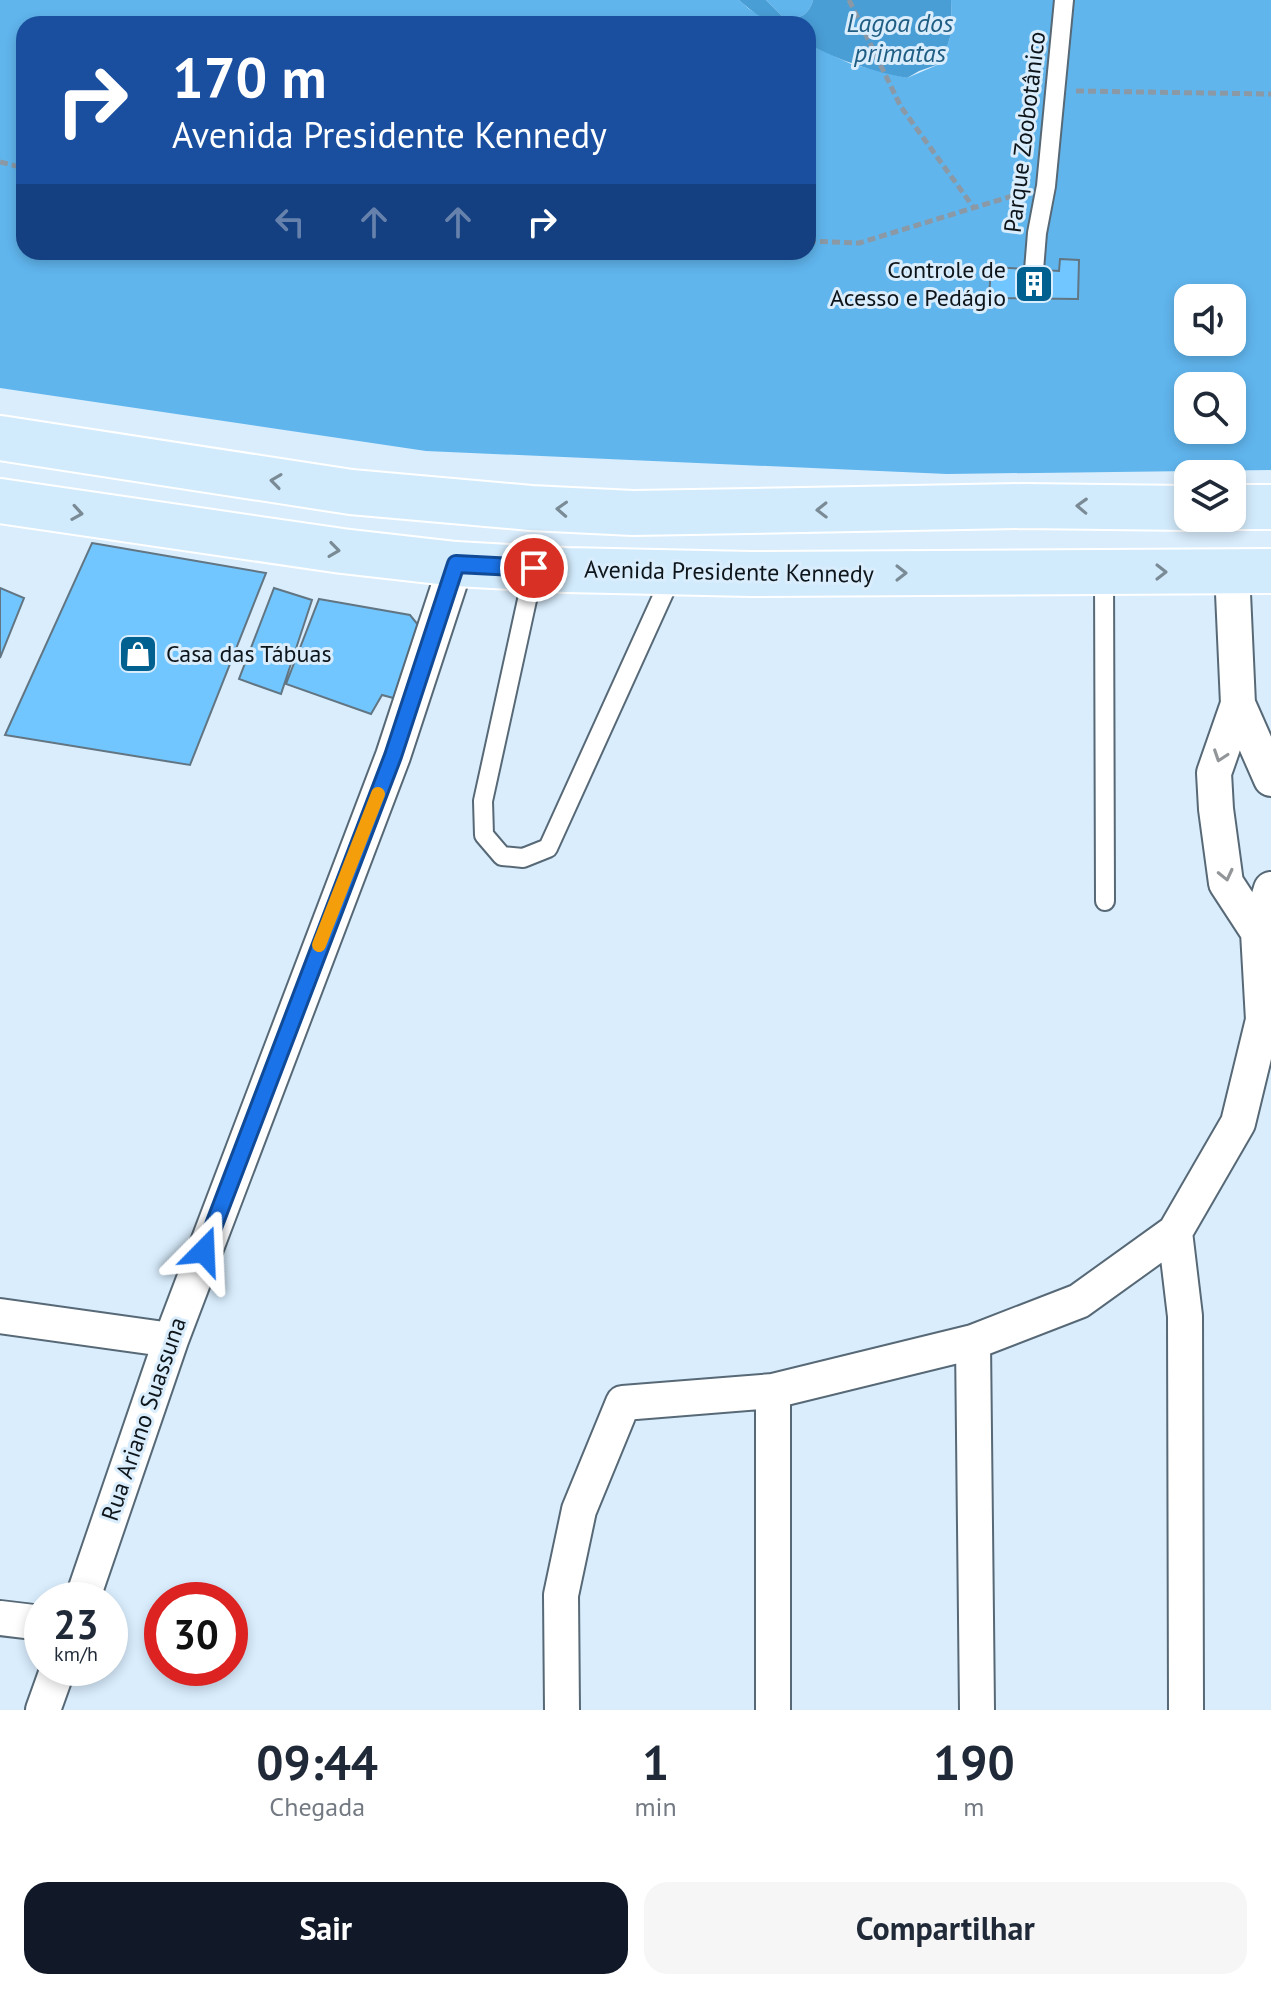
<!DOCTYPE html>
<html lang="pt">
<meta charset="utf-8">
<style>
:root{--surface:#fff;--page:#f6f6f7;--text:#1f2937;--muted:#747a83;--accent:#111827}
body{margin:0;font-family:"PT Sans",sans-serif;background:var(--page);color:var(--text);height:100vh;display:flex;flex-direction:column;font-size:30px;white-space:nowrap}
*{box-sizing:border-box;margin:0}
p{font-size:26px;color:var(--muted)}
.icon{flex:none;width:44px;height:44px;fill:none;stroke:currentColor;stroke-width:2;stroke-linecap:round;stroke-linejoin:round}
.map{position:relative;height:1710px;overflow:hidden}
.sheet{display:flex;flex-direction:column;background:var(--surface);flex:1}
.sheet>*{flex:none}
.guide{position:absolute;left:16px;top:16px;width:800px;height:244px;border-radius:24px;box-shadow:0 4px 12px #0003;background:#1a4fa0;color:#fff;overflow:hidden}
.fabs{position:absolute;left:1174px;top:284px;display:grid;gap:16px}
.fabs a{display:grid;place-items:center;width:72px;height:72px;border-radius:16px;background:var(--surface);box-shadow:0 4px 12px #0003;font-size:40px}
.speed{position:absolute;left:24px;top:1582px;display:flex;gap:16px;font-size:40px;font-weight:700;text-align:center}
.speed>*{display:grid;place-content:center;width:104px;height:104px;border-radius:50%;background:var(--surface);box-shadow:0 4px 12px #0003;line-height:1}
.speed small{font-size:20px;font-weight:400}
.speed .limit{border:12px solid #d22;background:#fff;color:#111}
.pin{position:absolute;display:grid;place-items:center;width:68px;height:68px;color:#fff;margin:-34px;border:4px solid #fff;border-radius:50%;box-shadow:0 2px 8px #0007}
.me{position:absolute;width:88px;margin:-44px;rotate:21deg;stroke-linejoin:round;filter:drop-shadow(0 0 6px #0008)}
.turn{display:flex;align-items:center;gap:28px;height:168px;padding:0 24px;font-size:36px}
.turn .icon{width:104px;height:104px;stroke-width:2.5}
.turn b{display:block;font-size:56px;line-height:68px}
.lanes{display:flex;align-items:center;height:76px;padding:0 24px;background:#0003;justify-content:center;gap:40px;direction:ltr}
.lanes .off{opacity:.35}
.eta{display:flex;justify-content:space-evenly;align-items:center;height:136px;text-align:center}
.eta b{font-size:48px;font-weight:600;line-height:56px}
.primary-button{display:flex;gap:16px;margin-top:auto;padding:16px 24px}
.primary-button a{flex:1;height:92px;border-radius:24px;background:var(--accent);color:#fff;font-size:32px;font-weight:600;line-height:92px;text-align:center}
.primary-button a+a{background:var(--page);color:var(--text)}
.map>svg:first-child{display:block}
.forest{fill:#60b5ed;fill-rule:evenodd}
.water{fill:#499ed6}
.building{fill:#71c6ff;stroke:#627582;stroke-width:2}
.lines{fill:none;stroke-linecap:round;stroke-linejoin:round}
.lane-casing{stroke:#576976;stroke-width:22}
.street-casing{stroke:#576976;stroke-width:38}
.primary-casing{stroke:#fff;stroke-width:48}
.path{stroke:#8a99a5;stroke-width:5;stroke-dasharray:8 4;stroke-linecap:butt}
.lane{stroke:#fff;stroke-width:18}
.street{stroke:#fff;stroke-width:34}
.primary{stroke:#d2ebfc;stroke-width:44}
.oneway{stroke:#7a8b96}
.oneway2{stroke:#939698}
.route-casing{stroke:#114b97;stroke-width:20}
.route{stroke:#1a73e8;stroke-width:14}
.slow{stroke:#f59e0b;stroke-width:14}
.labels{text-anchor:middle;stroke-width:6;stroke-linejoin:round;paint-order:stroke}
.street-label{font-size:24px;fill:#0e151a;stroke:#d9edfd}
.poi-label{font-size:24px;fill:#0e151a;stroke:#d9edfd;text-anchor:end}
.water-label{font-size:26px;font-style:italic;fill:#1f5d83;stroke:#d9edfd}
</style>
<div class="map">
<svg width="1271" height="1710" viewBox="0 0 1271 1710">
<rect width="100%" height="100%" fill="#d9edfd"/>
<path class="forest" d="M 0,0 L 739,0 L 749,9 L 775,24 L 24,24 L 24,252 L 808,252 L 808,44 L 851,64 L 907,78 L 942,63 L 952,31 L 951,0 L 1271,0 L 1271,470 L 947,474 L 426,451 L 0,388 ZM 1188,298 L 1232,298 L 1232,342 L 1188,342 ZM 1188,386 L 1232,386 L 1232,430 L 1188,430 Z
M 766,0 L 813,0 C 809,15 800,19 785,19 Z"/>
<path class="water" d="M 739,0 L 766,0 L 785,19 C 800,19 809,15 813,0 L 951,0 L 952,31 L 942,63 L 919,71 L 907,78 C 872,71 840,61 808,44 L 808,24 C 775,24 764,23 739,0 Z"/>
<path class="building" d="M 1060,259 L 1079,260 L 1078,299 L 989,298 L 991,267 L 1059,271 Z
M 92,543 L 266,573 L 190,765 L 5,735 Z
M 0,588 L 24,598 L 0,658 Z
M 274,588 L 312,600 L 281,694 L 239,679 Z
M 319,599 L 410,615 L 419,626 L 397,699 L 382,695 L 371,714 L 286,684 Z"/>
<g class="lines">
<g class="lane-casing">
<path id="lane" d="M 1034,270 L 1037,233 L 1046,186 L 1064,0
M 534,568 L 483,801 L 484,835 L 502,856 L 523,858 L 548,848 L 672,575
M 1104,572 L 1105,901"/>
</g>
<g class="street-casing">
<path id="street" d="M 1232,571 L 1238,704 L 1271,779
M 1238,704 L 1214,773 L 1216,809 L 1226,883 L 1258,932
M 1175,1232 L 1185,1316 L 1186,1710
M 0,1316 L 171,1340
M 973,1342 L 977,1710
M 773,1391 L 773,1710
M 82,1600 L 171,1340 L 393,756 L 456,564
M 0,1618 L 42,1623
M 43,1710 L 58,1668
M 562,1710 L 561,1595 L 579,1510 L 623,1403 L 773,1391 L 973,1342 L 1079,1301 L 1175,1232 L 1238,1123 L 1263,1020 L 1258,932 L 1271,889"/>
</g>
<g class="primary-casing">
<path id="primary" d="M 0,438 L 351,492 L 531,508 L 633,513 L 1024,506 L 1188,508
M 0,501 L 342,551 L 456,564 L 566,570 L 751,574 L 1271,571
M 1232,507 L 1271,507"/>
</g>
<path class="path" d="M 849,0 L 901,107 L 974,208
M 1076,91 L 1271,94
M 0,162 L 24,168
M 808,241 L 859,243 L 1022,193"/>
<use href="#lane" class="lane"/>
<use href="#street" class="street"/>
<use href="#primary" class="primary"/>
</g>
<defs><path id="oneway-chevron" d="M-2-3.5L2.5 0L-2 3.5" fill="none" stroke-width="1.6" stroke-linecap="round" stroke-linejoin="round" transform="scale(2)"/></defs>
<g class="oneway">
<use href="#oneway-chevron" transform="translate(276 481) rotate(-172)"/>
<use href="#oneway-chevron" transform="translate(1082 506) rotate(-178)"/>
<use href="#oneway-chevron" transform="translate(562 509) rotate(-177)"/>
<use href="#oneway-chevron" transform="translate(822 510) rotate(179)"/>
<use href="#oneway-chevron" transform="translate(77 513) rotate(9)"/>
<use href="#oneway-chevron" transform="translate(334 550) rotate(8)"/>
<use href="#oneway-chevron" transform="translate(1161 572)"/>
<use href="#oneway-chevron" transform="translate(901 573)"/>
</g>
<g class="oneway2">
<use href="#oneway-chevron" transform="translate(1220 756) rotate(109)"/>
<use href="#oneway-chevron" transform="translate(1226 875) rotate(77)"/>
</g>
<g class="lines">
<g class="route-casing">
<path id="route" d="M 204,1251 L 393,756 L 456,564 L 534,568"/>
</g>
<use href="#route" class="route"/>
<path class="slow" d="M 319,945 L 378,794"/>
</g>
<defs>
<g id="building-square" transform="scale(2)"><rect x="-9" y="-9" width="18" height="18" rx="4" fill="#006090" stroke="#d9edfd"/><path d="M-4-6H4V6H1V3H-1V6H-4ZM-2.5-4.3h1.7v1.8h-1.7ZM.8-4.3h1.7v1.8H.8ZM-2.5-1h1.7V.8h-1.7ZM.8-1h1.7V.8H.8Z" fill="#fff"/></g>
<g id="shop-square" transform="scale(2)"><rect x="-9" y="-9" width="18" height="18" rx="4" fill="#006090" stroke="#d9edfd"/><path d="M-5-2.5h2.3a2.7 3.5 0 0 1 5.4 0H5L5.5 6h-11ZM-1.5-2.5h3a1.5 2.3 0 0 0-3 0Z" fill="#fff"/></g>
</defs>
<g fill-rule="evenodd">
<use href="#building-square" x="1034" y="284"/>
<use href="#shop-square" x="138" y="654"/>
</g>
<g class="labels">
<g class="street-label">
<text transform="translate(1025 132) rotate(-83)" y="8">Parque Zoobotânico</text>
<text transform="translate(729 572) rotate(1)" y="8">Avenida Presidente Kennedy</text>
<text transform="translate(144 1419) rotate(-71)" y="8">Rua Ariano Suassuna</text>
</g>
<g class="poi-label">
<text x="1006" y="278">Controle de<tspan x="1006" dy="28">Acesso e Pedágio</tspan></text>
<text x="166" y="662" text-anchor="start">Casa das Tábuas</text>
</g>
<g class="water-label">
<text x="900" y="32">Lagoa dos<tspan x="900" dy="30">primatas</tspan></text>
</g>
</g>
</svg>
<div class="fabs">
<a><svg class="icon" aria-label="sound" viewBox="0 0 24 24"><path d="M4 9h4l5-4v14l-5-4H4zM17 9q2 3 0 6"/></svg></a>
<a><svg class="icon" aria-label="search" viewBox="0 0 24 24"><circle cx="10" cy="10" r="6"/><path d="M15 15l6 6"/></svg></a>
<a><svg class="icon" aria-label="layers" viewBox="0 0 24 24"><path d="M12 4l9 5-9 5-9-5zM3 14l9 5 9-5"/></svg></a>
</div>
<div class="speed"><div>23<small>km/h</small></div><div class="limit">30</div></div>
<div class="pin" style="left:534px;top:568px;background:#d93025"><svg class="icon" aria-label="arrive" viewBox="0 0 24 24"><path d="M6 21V4h12l-3 4 3 4H6"/></svg></div>
<svg class="me" style="left:204px;top:1251px" viewBox="-20 -20 40 40"><path d="M0-17L14 15 0 8-14 15z" fill="#1a73e8" stroke="#fff" stroke-width="4"/></svg>
<div class="guide">
<div class="turn"><svg class="icon" aria-label="right" viewBox="0 0 24 24"><path d="M7 20v-9h11M14 6l5 5-5 5"/></svg><div><b>170 m</b>Avenida Presidente Kennedy</div></div>
<div class="lanes"><svg class="icon off" aria-label="left" viewBox="0 0 24 24"><path d="M17 20v-9H6M10 6l-5 5 5 5"/></svg><svg class="icon off" aria-label="ahead" viewBox="0 0 24 24"><path d="M12 20V5M6 11l6-6 6 6"/></svg><svg class="icon off" aria-label="ahead" viewBox="0 0 24 24"><path d="M12 20V5M6 11l6-6 6 6"/></svg><svg class="icon" aria-label="right" viewBox="0 0 24 24"><path d="M7 20v-9h11M14 6l5 5-5 5"/></svg></div>
</div>
</div>
<section class="sheet">
<div class="eta">
<div><b>09:44</b><p>Chegada</p></div>
<div><b>1</b><p>min</p></div>
<div><b>190</b><p>m</p></div>
</div>
<div class="primary-button"><a>Sair</a><a>Compartilhar</a></div>
</section>
